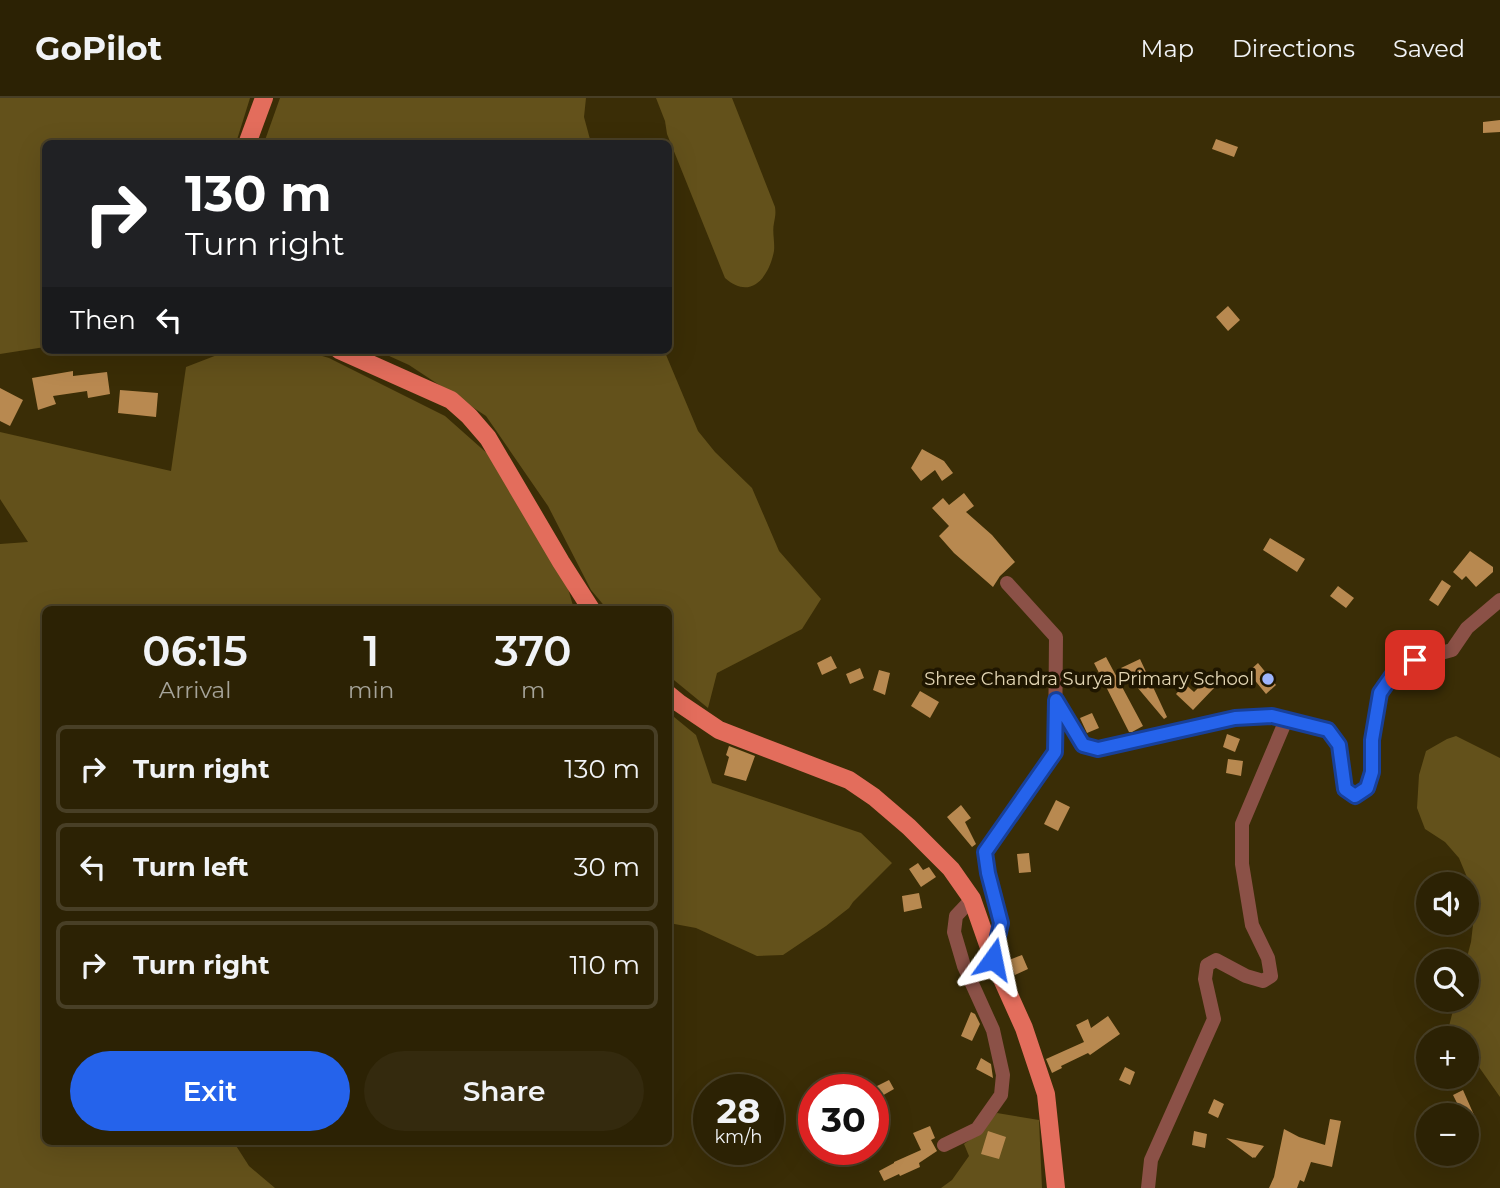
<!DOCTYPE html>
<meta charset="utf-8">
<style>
:root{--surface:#2c2204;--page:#342a0e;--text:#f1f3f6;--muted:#a6a49a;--line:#483f26;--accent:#2563eb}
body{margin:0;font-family:Montserrat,sans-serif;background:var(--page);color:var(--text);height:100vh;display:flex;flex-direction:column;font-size:26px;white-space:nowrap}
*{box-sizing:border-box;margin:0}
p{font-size:23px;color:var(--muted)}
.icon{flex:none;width:38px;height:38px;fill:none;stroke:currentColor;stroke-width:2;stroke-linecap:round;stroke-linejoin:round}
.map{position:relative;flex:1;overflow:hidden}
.sheet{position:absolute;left:42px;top:508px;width:630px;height:539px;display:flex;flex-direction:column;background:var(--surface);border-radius:10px;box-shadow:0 7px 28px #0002,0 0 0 2px var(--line)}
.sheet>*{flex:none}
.hud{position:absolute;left:42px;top:42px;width:630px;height:214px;border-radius:10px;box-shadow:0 7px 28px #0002,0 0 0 2px var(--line);background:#202124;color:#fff;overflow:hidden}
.controls{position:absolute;left:1416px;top:774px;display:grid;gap:14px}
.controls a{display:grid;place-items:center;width:63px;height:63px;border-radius:50%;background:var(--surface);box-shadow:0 7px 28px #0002,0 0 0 2px var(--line);font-size:35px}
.speed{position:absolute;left:693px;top:976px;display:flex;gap:14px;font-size:35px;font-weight:700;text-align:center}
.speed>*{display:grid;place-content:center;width:91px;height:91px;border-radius:50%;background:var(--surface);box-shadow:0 7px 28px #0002,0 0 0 2px var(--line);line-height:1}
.speed small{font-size:18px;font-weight:400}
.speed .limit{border:10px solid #d22;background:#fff;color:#111}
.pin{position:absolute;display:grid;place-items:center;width:60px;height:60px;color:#fff;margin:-30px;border-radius:14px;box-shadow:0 4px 10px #0006}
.me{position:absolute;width:77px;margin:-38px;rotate:12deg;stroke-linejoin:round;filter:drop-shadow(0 0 5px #0008)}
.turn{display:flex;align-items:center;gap:24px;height:147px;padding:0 28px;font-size:32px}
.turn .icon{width:91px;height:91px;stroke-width:2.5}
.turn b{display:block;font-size:49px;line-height:60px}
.then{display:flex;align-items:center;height:66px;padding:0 28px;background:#0003;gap:14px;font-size:26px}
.eta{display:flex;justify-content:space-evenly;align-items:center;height:119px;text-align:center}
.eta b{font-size:42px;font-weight:600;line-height:49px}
.primary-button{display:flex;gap:14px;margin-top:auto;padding:14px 28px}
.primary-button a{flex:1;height:80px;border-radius:42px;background:var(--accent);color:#fff;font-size:28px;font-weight:600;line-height:80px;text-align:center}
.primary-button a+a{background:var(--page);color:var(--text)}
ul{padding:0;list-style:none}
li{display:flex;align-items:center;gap:21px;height:88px;margin:0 14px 10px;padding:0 14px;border:4px solid var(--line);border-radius:10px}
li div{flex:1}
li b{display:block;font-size:26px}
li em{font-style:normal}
header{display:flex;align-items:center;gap:42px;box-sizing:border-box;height:98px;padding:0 35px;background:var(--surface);border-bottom:2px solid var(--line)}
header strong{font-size:33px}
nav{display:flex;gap:38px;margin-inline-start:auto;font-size:24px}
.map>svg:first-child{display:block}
.green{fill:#63511b}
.building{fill:#b88950}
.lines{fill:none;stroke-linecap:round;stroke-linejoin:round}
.minor{stroke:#8b5147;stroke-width:14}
.primary{stroke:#e36d5c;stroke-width:18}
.route-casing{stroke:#184099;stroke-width:18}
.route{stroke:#2563eb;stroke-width:12}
.poi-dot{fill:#9db4fd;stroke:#1f1600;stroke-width:2.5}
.labels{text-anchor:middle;stroke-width:7;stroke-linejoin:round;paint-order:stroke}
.poi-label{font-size:18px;fill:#e3d6b4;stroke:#1f1600;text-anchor:end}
</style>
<header>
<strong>GoPilot</strong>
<nav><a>Map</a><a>Directions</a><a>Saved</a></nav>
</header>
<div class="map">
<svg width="1500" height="1090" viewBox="0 0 1500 1090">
<rect width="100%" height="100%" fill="#3a2d06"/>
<path class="green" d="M 0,0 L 250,0 L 236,45 L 46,46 L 45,249 L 0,256 Z
M 280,0 L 586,0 L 584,19 L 591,45 L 264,45 Z
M 656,0 L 732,0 L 775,109 C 776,116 775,119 774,125 C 772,134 775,144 774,153 C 769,179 751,203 725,180 L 667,36 L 665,23 Z
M 230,252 L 302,252 L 329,260 L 445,318 L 489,357 L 567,487 L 574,511 L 46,511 L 46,1043 L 233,1043 L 249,1068 L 275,1090 L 0,1090 L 0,446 L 28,444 L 0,401 L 0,334 L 171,373 L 186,269 Z
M 376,252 L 664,252 L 698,333 L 715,354 L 752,390 L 779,453 L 821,501 L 802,531 L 717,575 L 708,610 L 669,578 L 668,511 L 607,511 L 591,492 L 548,408 L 486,318 L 409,267 Z
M 668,614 L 696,637 L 712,685 L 861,735 L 892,765 L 853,804 L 849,810 L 826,828 L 783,857 L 757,858 L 696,830 L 669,825 Z
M 1456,638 L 1500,660 L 1500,999 L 1467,952 L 1466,940 L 1458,940 L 1449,928 L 1456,901 L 1466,901 L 1466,863 L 1471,844 L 1476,801 L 1459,760 L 1445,744 L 1425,731 L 1417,710 L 1419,677 L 1426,653 L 1447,641 Z
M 997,1015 L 1039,1022 L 1042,1090 L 941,1090 L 952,1082 L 969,1058 L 964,1046 L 981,1034 Z"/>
<path class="building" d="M 1500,22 L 1500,34 L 1483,35 L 1483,24 Z
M 1216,41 L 1238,49 L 1234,59 L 1212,51 Z
M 1228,208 L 1240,222 L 1228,233 L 1216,219 Z
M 73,273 L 73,278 L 107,274 L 110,296 L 88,300 L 87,293 L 53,298 L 56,306 L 38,312 L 32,280 Z
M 0,290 L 23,302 L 10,328 L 0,323 Z
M 120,292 L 158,295 L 156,319 L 118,315 Z
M 922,351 L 944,363 L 953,375 L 942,383 L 935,372 L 921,383 L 911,370 Z
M 964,395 L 974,408 L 966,414 L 992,437 L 1015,464 L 1000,478 L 993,489 L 954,455 L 939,438 L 949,428 L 932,410 L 943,400 L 949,407 Z
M 1270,440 L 1305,461 L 1297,474 L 1263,452 Z
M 1470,453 L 1493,469 L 1493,474 L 1476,489 L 1466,478 L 1462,482 L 1453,474 Z
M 1442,482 L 1451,488 L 1438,508 L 1429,502 Z
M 1338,488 L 1354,500 L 1346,510 L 1330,498 Z
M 831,558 L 837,570 L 822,577 L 817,565 Z
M 1106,559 L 1143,628 L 1132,634 L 1129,634 L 1094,565 Z
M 1140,561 L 1167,619 L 1164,621 L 1121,570 Z
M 1258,565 L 1276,587 L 1266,596 L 1248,574 Z
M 860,570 L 864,580 L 850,586 L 846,576 Z
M 879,572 L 890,575 L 885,597 L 873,592 Z
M 1206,582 L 1214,590 L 1193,612 L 1176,596 L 1185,586 L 1194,594 Z
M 920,593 L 939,604 L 930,620 L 911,608 Z
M 1092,615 L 1099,630 L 1087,635 L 1080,620 Z
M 1227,636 L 1240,641 L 1235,654 L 1223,649 Z
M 729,648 L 755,658 L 746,683 L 724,677 L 729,659 L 726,657 Z
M 1228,661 L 1243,663 L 1241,678 L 1226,675 Z
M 1056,702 L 1070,709 L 1058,733 L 1044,726 Z
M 961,707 L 971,720 L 965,724 L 976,746 L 972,749 L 947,719 Z
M 1029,755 L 1031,774 L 1019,775 L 1017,756 Z
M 918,765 L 923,772 L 929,769 L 936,779 L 921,789 L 909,771 Z
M 919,795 L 922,810 L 904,814 L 902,798 Z
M 1022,857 L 1028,871 L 1015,877 L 1009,862 Z
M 971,914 L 975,916 L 980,926 L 972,943 L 961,938 Z
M 1108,918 L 1120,936 L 1090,957 L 1088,955 L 1061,968 L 1062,970 L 1052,975 L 1046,961 L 1084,944 L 1076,927 L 1088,921 L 1091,930 Z
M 981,960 L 991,966 L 993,980 L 976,971 Z
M 1125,969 L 1135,974 L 1130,987 L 1119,982 Z
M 889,982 L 894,991 L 873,1003 L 873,990 Z
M 1463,992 L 1474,1017 L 1452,1017 L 1458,1007 L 1453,997 Z
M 1214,1001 L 1224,1006 L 1218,1020 L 1208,1015 Z
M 1330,1021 L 1341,1023 L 1332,1069 L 1311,1064 L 1304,1084 L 1300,1082 L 1297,1090 L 1269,1090 L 1274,1079 L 1284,1031 L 1299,1039 L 1325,1047 Z
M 930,1028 L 935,1040 L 931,1042 L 937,1053 L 919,1065 L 920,1069 L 900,1078 L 899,1076 L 884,1083 L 879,1073 L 894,1065 L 894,1064 L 921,1052 L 913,1035 Z
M 988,1033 L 1006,1039 L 999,1061 L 981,1056 Z
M 1194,1033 L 1207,1036 L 1205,1050 L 1192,1047 Z
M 1226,1040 L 1260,1047 L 1264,1048 L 1255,1060 L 1254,1059 L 1253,1060 Z"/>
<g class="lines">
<path class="minor" d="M 1057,602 L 1083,647 L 1099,651 L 1235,620 L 1272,618 L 1328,632 L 1339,647 L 1345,691 L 1355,698 L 1367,690 L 1372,674 L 1372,642 L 1380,595 L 1394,575 L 1415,562 L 1452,552 L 1467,530 L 1500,502
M 993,861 L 1001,825 L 988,775 L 985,754 L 1055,654 L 1056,539 L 1007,485
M 944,1047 L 977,1031 L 1001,997 L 1003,977 L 993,932 L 964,868 L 954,834 L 956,818 L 972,801
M 1148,1090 L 1151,1062 L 1214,921 L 1205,881 L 1207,867 L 1216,862 L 1246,878 L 1263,883 L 1271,878 L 1268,860 L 1252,827 L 1242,766 L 1242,726 L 1286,622"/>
<path class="primary" d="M 247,46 L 264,0
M 339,252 L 451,302 L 469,318 L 488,340 L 561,464 L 591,511
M 668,596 L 679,605 L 719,632 L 849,682 L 874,699 L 909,729 L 951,771 L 972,801 L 993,861 L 1024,930 L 1046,996 L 1056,1090"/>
</g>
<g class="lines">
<g class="route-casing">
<path id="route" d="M 993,861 L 1001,825 L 988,775 L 985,754 L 1055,654 L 1056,602 L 1083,647 L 1098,651 L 1235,620 L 1272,618 L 1328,632 L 1339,647 L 1345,691 L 1355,698 L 1367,690 L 1372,674 L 1372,642 L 1380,595 L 1394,575 L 1415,562"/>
</g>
<use href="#route" class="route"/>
</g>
<circle class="poi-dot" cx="1268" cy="581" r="7"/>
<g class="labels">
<g class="poi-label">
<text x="1254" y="587">Shree Chandra Surya Primary School</text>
</g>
</g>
</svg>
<div class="controls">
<a><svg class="icon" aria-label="sound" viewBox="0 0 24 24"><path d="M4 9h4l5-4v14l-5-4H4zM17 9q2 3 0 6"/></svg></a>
<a><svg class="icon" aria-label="search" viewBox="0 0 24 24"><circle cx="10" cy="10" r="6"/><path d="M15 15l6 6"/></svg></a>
<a>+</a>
<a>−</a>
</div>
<div class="speed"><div>28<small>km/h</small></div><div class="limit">30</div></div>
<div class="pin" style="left:1415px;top:562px;background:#d93025"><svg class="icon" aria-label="arrive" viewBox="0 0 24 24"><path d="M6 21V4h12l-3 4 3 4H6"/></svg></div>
<svg class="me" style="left:993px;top:861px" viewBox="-20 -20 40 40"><path d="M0-17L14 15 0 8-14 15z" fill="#2563eb" stroke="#fff" stroke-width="4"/></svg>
<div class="hud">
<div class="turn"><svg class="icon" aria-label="right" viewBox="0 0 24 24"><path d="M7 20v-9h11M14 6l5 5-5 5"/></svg><div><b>130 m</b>Turn right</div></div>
<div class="then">Then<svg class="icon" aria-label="left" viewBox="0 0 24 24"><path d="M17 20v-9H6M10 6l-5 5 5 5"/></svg></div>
</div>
<section class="sheet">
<div class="eta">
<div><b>06:15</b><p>Arrival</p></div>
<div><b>1</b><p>min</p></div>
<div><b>370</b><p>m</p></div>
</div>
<ul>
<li><svg class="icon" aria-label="right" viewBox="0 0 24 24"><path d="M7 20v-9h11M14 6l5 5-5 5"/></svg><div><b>Turn right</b></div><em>130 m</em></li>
<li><svg class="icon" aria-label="left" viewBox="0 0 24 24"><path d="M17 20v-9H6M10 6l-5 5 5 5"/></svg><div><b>Turn left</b></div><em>30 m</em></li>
<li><svg class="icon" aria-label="right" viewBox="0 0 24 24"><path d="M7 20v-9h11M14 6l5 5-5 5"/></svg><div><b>Turn right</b></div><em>110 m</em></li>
</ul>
<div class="primary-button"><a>Exit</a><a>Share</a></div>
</section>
</div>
